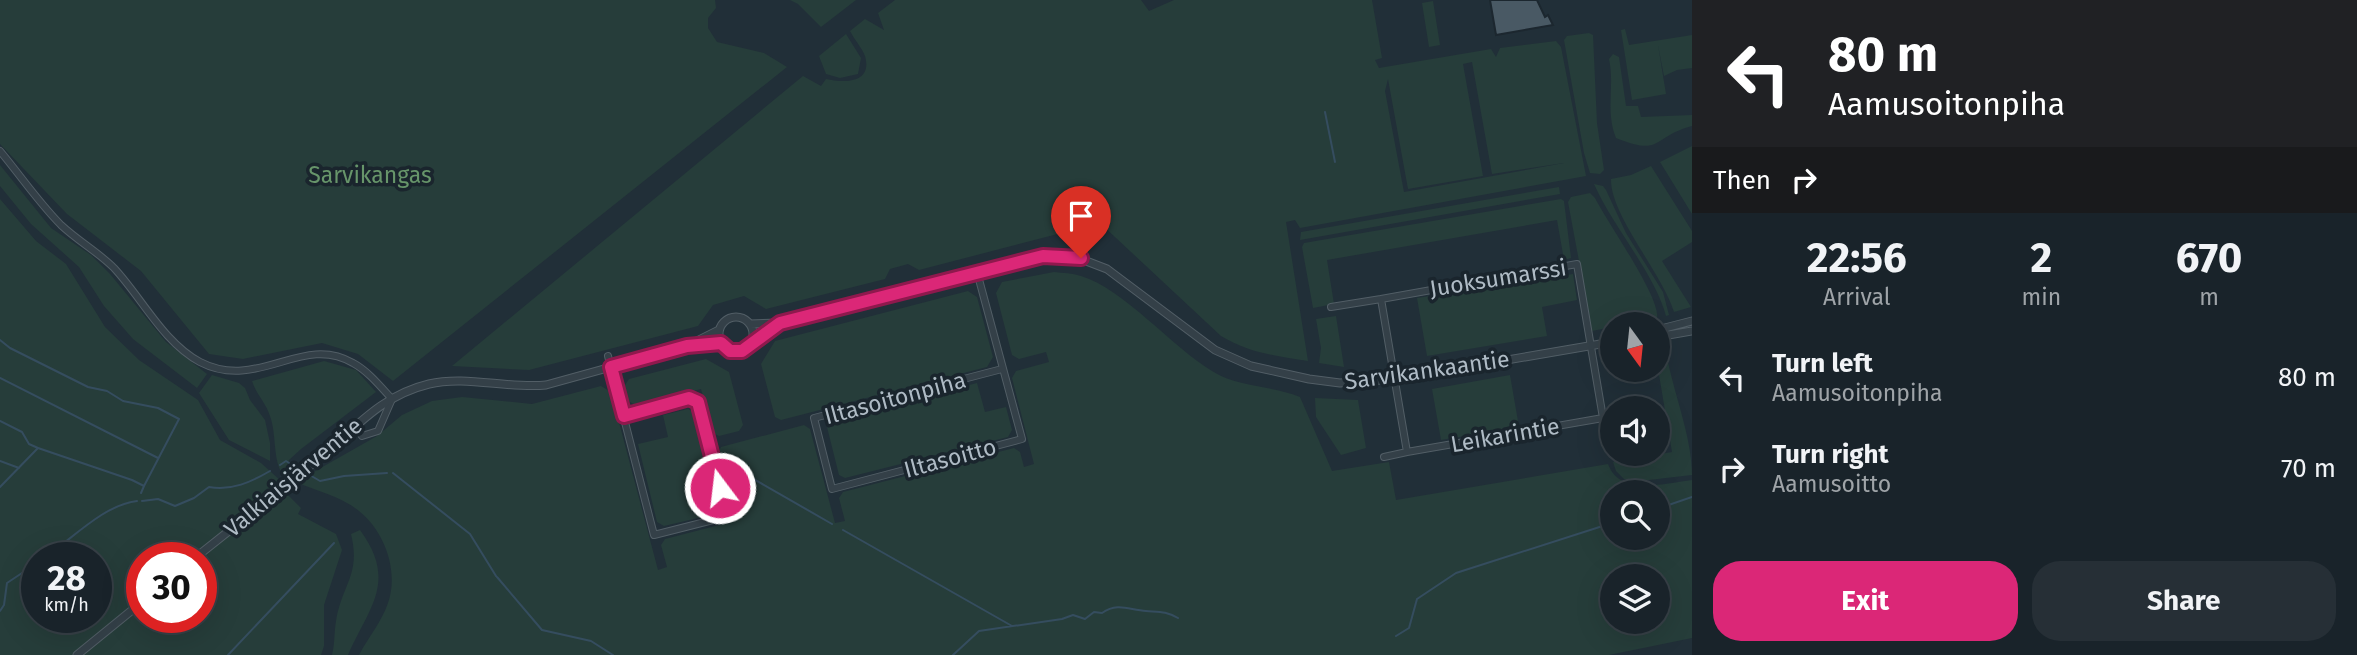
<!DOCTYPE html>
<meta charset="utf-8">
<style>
:root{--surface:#19232a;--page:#262f36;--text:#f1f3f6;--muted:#9fa4a8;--line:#374047;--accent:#db2777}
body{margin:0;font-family:"Fira Sans",sans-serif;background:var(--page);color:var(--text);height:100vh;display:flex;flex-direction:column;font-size:26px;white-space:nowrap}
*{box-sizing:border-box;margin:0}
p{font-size:23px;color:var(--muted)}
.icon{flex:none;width:38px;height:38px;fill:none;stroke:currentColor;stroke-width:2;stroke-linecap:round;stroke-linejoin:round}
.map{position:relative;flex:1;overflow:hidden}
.panel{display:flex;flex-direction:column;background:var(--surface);width:665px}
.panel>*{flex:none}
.guide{background:#202124;color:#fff;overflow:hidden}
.needle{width:46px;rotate:165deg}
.tools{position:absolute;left:1600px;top:312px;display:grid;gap:14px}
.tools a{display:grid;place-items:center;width:70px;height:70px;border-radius:50%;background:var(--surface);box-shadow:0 7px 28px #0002,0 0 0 2px var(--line);font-size:35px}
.speed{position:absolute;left:21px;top:542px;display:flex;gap:14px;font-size:35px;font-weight:700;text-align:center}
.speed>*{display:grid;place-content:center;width:91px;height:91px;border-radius:50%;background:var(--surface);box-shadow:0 7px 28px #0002,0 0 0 2px var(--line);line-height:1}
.speed small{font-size:18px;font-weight:400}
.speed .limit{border:10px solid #d22;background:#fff;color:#111}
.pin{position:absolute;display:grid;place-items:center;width:60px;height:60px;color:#fff;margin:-72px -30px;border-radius:50% 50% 50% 0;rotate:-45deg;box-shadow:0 0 7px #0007}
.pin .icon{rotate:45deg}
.me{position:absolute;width:77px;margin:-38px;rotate:345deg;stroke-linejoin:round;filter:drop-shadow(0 0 5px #0008)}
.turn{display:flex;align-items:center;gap:24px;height:147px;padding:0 21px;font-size:32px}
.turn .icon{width:91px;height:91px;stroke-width:2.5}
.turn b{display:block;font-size:49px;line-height:60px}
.then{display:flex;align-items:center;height:66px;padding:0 21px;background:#0003;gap:14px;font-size:26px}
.eta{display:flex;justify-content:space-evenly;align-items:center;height:119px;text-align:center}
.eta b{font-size:42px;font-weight:700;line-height:49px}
.button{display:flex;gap:14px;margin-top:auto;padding:14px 21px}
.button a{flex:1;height:80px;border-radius:28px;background:var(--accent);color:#fff;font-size:28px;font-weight:700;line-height:80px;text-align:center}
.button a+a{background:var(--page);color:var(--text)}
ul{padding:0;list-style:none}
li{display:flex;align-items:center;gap:21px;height:91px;padding:0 21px}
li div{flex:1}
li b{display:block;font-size:26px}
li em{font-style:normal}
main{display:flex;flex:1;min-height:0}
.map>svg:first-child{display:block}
.green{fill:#263d3a;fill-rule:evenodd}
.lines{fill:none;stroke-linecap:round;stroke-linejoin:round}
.stream{stroke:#354d5f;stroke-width:2}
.building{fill:#495964;stroke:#1c272f;stroke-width:2}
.minor-casing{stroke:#525e66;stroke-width:8}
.tertiary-casing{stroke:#525e66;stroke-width:9}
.minor{stroke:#344048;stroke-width:6}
.tertiary{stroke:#344048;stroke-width:7}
.route-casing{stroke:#8e194d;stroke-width:18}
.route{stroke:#db2777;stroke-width:12}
.labels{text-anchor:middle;stroke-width:7;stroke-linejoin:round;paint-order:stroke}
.park-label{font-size:23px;fill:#67956a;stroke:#1a252d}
.street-label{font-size:23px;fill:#afbbc5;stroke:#1a252d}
</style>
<main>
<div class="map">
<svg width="1692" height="655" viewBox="0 0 1692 655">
<rect width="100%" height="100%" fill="#212f38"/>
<path class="green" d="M 0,0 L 715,0 L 716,8 L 708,18 L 708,28 L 717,42 L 764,53 L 787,67 L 393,381 L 358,354 L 322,343 L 243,359 L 209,354 L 141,271 L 67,214 L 0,144 Z
M 790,0 L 856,0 L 821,27 L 798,4 Z
M 895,0 L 1141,0 L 1149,11 L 1174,0 L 1372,0 L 1382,58 L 1375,60 L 1379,68 L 1491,49 L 1496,57 L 1500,48 L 1556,41 L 1561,47 L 1586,176 L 1300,228 L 1295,220 L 1286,222 L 1308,361 C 1276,356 1249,353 1221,336 L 1100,223 L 919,270 L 908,264 L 890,269 L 885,279 L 766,309 L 744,296 L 713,305 L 698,326 L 529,370 L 452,366 L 803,76 L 821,86 L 826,79 C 843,83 873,84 865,56 C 862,48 854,39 850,31 L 865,19 L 884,30 L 878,13 ZM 1472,62 L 1492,174 L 1564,163 L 1404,192 L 1385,91 L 1388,79 L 1408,189 L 1483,176 L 1463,64 Z
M 1433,1 L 1440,45 L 1429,47 L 1422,3 Z
M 1625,29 L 1629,45 L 1692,35 L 1692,68 L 1677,70 L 1664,76 L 1658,45 L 1666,94 L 1632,100 L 1621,30 Z
M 1589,33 L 1593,35 L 1597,123 L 1604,170 L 1600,174 L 1590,173 L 1584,153 L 1564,40 L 1567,36 Z
M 846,34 L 861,58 L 858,74 L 840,78 L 826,74 L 819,56 Z
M 1613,54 L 1619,57 L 1626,106 L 1638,106 L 1641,117 L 1692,115 L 1692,126 C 1651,137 1663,157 1616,138 C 1605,111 1615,86 1609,59 Z
M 1692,146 L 1692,214 L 1660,162 Z
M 0,165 L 51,228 L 91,255 L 110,274 L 166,342 L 207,374 L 197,388 L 133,339 L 104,306 L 79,267 L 31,224 L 0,186 Z
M 1651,166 L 1692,231 L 1692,242 L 1662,261 L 1691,307 L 1674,312 C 1662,273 1610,215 1611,179 L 1631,175 Z
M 1594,184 L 1603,186 L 1606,190 L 1626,233 L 1663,292 L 1669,315 L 1666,316 C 1655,274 1613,227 1594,184 Z
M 1559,187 L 1560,194 L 1300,240 L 1301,232 Z
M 1590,193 L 1595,198 C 1607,222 1661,298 1657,318 L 1629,324 L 1612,324 L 1612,327 L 1592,331 L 1568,202 L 1571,197 Z
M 0,199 L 36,241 L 66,264 L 105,327 L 139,360 L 198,400 L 220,440 L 261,463 L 281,481 L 286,493 L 301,508 L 298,514 L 336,534 L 342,550 L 324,605 L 324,646 L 321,655 L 0,655 ZM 37,558 L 96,558 L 96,618 L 37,618 ZM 142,558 L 201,558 L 201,618 L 142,618 Z
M 1561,199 L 1564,201 L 1571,258 L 1564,260 L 1557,220 L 1327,260 L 1334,304 L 1313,308 L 1302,247 L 1304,243 Z
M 1054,272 C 1063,273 1072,273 1081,276 C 1124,289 1172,347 1212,371 C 1239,388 1271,385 1300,397 L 1332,471 L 1389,462 L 1396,500 L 1608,464 C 1620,497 1665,483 1692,480 L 1692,638 L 1609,655 L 359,655 C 368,638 382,621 388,603 C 399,571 385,532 359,511 C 342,497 317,491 296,482 L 377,436 L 402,415 L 432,401 L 462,397 L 532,404 L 601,386 L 611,392 L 658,570 L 667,567 L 661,545 L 665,539 L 735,521 L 718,453 L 721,447 L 804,425 L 810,429 L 835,523 L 845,521 L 839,498 L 843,492 L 1014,448 L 1020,452 L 1024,467 L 1034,464 L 1012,378 L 1016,371 L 1049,362 L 1046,352 L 1019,359 L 1012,355 L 996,293 L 1002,282 ZM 1612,492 L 1657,492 L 1657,537 L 1612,537 ZM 1612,576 L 1657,576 L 1657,621 L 1612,621 Z
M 1573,274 L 1577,300 L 1542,307 L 1547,336 L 1427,356 L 1417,298 Z
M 968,291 L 977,297 L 993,357 L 987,367 L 781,420 L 775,417 L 761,364 L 775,341 Z
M 1336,316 L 1344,367 L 1319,363 L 1321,348 L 1316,319 Z
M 1666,352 C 1673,392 1692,436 1692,475 L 1640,481 L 1624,479 L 1616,471 L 1613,462 L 1672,452 L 1657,363 L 1657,354 Z
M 706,359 L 729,372 L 743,425 L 739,431 L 719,436 L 713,433 L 701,389 L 636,406 L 626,399 L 623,388 L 629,379 Z
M 324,361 L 356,370 L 376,392 L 301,449 L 289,460 L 284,477 C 272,460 277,435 270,416 C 266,403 256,394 252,381 Z
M 212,375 L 239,383 L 245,388 L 250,400 L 265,420 L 270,443 L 270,461 L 229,440 L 199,393 Z
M 1510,375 L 1519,427 L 1441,440 L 1432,389 Z
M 977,383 L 985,412 L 1006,407 L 1012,430 L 1008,437 L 845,478 L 839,475 L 827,427 L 830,421 Z
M 1315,398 L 1358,400 L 1366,448 L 1341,455 L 1316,417 Z
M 688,409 L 694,412 L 719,507 L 715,514 L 664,526 L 657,522 L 638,444 L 668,437 L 663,415 Z
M 360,530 C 398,582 369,607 348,655 L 332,655 C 335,644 334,632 336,621 C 342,584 361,575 351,534 Z"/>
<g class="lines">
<path class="stream" d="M 1325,112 L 1335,162
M 0,340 L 10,348 L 88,387 L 107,391 L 123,401 L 158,408 L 179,419 L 144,486
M 0,378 L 158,458
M 0,421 L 22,432 L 29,444 L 38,448
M 717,458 L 832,524
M 0,461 L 19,468
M 280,465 L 286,461 L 292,465
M 393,473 L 470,534 L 496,576
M 308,474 L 320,481 L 344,476 L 387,473
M 0,487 L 38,448 L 132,480 L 144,486 L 141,493
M 142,501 L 158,499 L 175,506 L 194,498 L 209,487 C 232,491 251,482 270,471
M 1657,509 L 1692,497
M 843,530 L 1012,626
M 44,558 C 71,540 103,505 137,501
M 497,577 L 542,630 L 591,641 L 613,655
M 0,611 L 4,605 L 7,583 L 37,563
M 1396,636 L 1409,628 L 1417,599 L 1456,573 L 1612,523
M 228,655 L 334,543
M 953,655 L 979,631 L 1062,619 L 1073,615 L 1085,619 L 1094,612 L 1102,613 C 1118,602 1129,610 1146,611 C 1160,612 1166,611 1178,618"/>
</g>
<path class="building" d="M 1490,0 L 1537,0 L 1545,17 L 1548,15 L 1553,25 L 1496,35 Z"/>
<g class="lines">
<g class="minor-casing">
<path id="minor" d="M 0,151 C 20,175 39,203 61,225 C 78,241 98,252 114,268 C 142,298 163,342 200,362 C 258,392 302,333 353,363 C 368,371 380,386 392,399 L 378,431 L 362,436 L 355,424
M 1577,264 L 1603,418 L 1407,452 L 1381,299 Z
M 977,272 L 1022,439 L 832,489 L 814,418 L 1002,369
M 1331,307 L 1381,299
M 608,356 L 654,535 L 721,518 L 726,509 L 698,402 L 689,398 L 624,416
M 1603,418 L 1607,440
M 1384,457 L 1407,452"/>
</g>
<g class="tertiary-casing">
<path id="tertiary" d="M719 334a17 17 0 1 1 34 0a17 17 0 1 1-34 0Z
M 780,323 L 985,270 L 1043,256 L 1059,256 L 1081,259 L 1107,269 L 1215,350 L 1251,366 L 1309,379 L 1340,383 L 1396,379 L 1612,342
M 750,324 L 780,323 L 752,342
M 719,330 L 687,346 L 721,343
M 1657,330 L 1692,321
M 1657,337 L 1692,331
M 195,558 C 235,526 276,494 316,461 C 353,431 379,396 429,384 C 466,375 507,389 546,385 L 687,346
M 77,655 L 142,602"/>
</g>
<use href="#minor" class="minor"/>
<use href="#tertiary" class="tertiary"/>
</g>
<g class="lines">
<g class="route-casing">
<path id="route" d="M 720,488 L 698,402 L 689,398 L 624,416 L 611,367 L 687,346 L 721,343 L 730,351 L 742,351 L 780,323 L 1043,256 L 1081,258"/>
</g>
<use href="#route" class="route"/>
</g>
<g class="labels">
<g class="park-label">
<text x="370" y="183">Sarvikangas</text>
</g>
<g class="street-label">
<text transform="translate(1498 278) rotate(-9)" y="8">Juoksumarssi</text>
<text transform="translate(1427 370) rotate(-8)" y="8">Sarvikankaantie</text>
<text transform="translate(895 398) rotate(-15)" y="8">Iltasoitonpiha</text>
<text transform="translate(1505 435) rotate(-10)" y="8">Leikarintie</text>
<text transform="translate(950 458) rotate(-15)" y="8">Iltasoitto</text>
<text transform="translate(293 477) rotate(-40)" y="8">Valkiaisjärventie</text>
</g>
</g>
</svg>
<div class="tools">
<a><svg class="needle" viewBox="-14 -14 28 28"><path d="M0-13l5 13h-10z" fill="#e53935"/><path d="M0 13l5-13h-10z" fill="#9fa4a8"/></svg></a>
<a><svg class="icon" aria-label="sound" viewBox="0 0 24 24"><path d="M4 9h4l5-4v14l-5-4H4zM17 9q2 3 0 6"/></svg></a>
<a><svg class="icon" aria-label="search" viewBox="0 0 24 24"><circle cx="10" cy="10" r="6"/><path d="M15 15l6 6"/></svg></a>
<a><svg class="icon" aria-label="layers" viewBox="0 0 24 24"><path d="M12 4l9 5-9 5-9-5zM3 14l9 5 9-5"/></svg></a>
</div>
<div class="speed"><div>28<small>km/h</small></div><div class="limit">30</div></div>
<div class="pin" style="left:1081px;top:258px;background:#d93025"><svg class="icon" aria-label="arrive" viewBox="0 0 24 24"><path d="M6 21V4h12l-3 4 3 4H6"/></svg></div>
<svg class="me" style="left:720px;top:488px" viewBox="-20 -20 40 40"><circle r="17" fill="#db2777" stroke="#fff" stroke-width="3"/><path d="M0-11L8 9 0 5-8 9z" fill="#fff"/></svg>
</div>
<section class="panel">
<div class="guide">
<div class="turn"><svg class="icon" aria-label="left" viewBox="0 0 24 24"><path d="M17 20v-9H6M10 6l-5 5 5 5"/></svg><div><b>80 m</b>Aamusoitonpiha</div></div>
<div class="then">Then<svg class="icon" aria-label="right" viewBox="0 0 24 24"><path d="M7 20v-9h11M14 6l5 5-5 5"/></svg></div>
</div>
<div class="eta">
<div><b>22:56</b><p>Arrival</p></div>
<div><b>2</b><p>min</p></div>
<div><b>670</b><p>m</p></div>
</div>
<ul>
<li><svg class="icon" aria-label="left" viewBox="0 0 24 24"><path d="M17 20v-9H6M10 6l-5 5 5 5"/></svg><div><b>Turn left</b><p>Aamusoitonpiha</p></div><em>80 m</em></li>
<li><svg class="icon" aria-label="right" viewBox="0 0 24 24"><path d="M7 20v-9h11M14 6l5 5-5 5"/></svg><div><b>Turn right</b><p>Aamusoitto</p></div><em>70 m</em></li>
</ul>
<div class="button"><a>Exit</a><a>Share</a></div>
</section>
</main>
